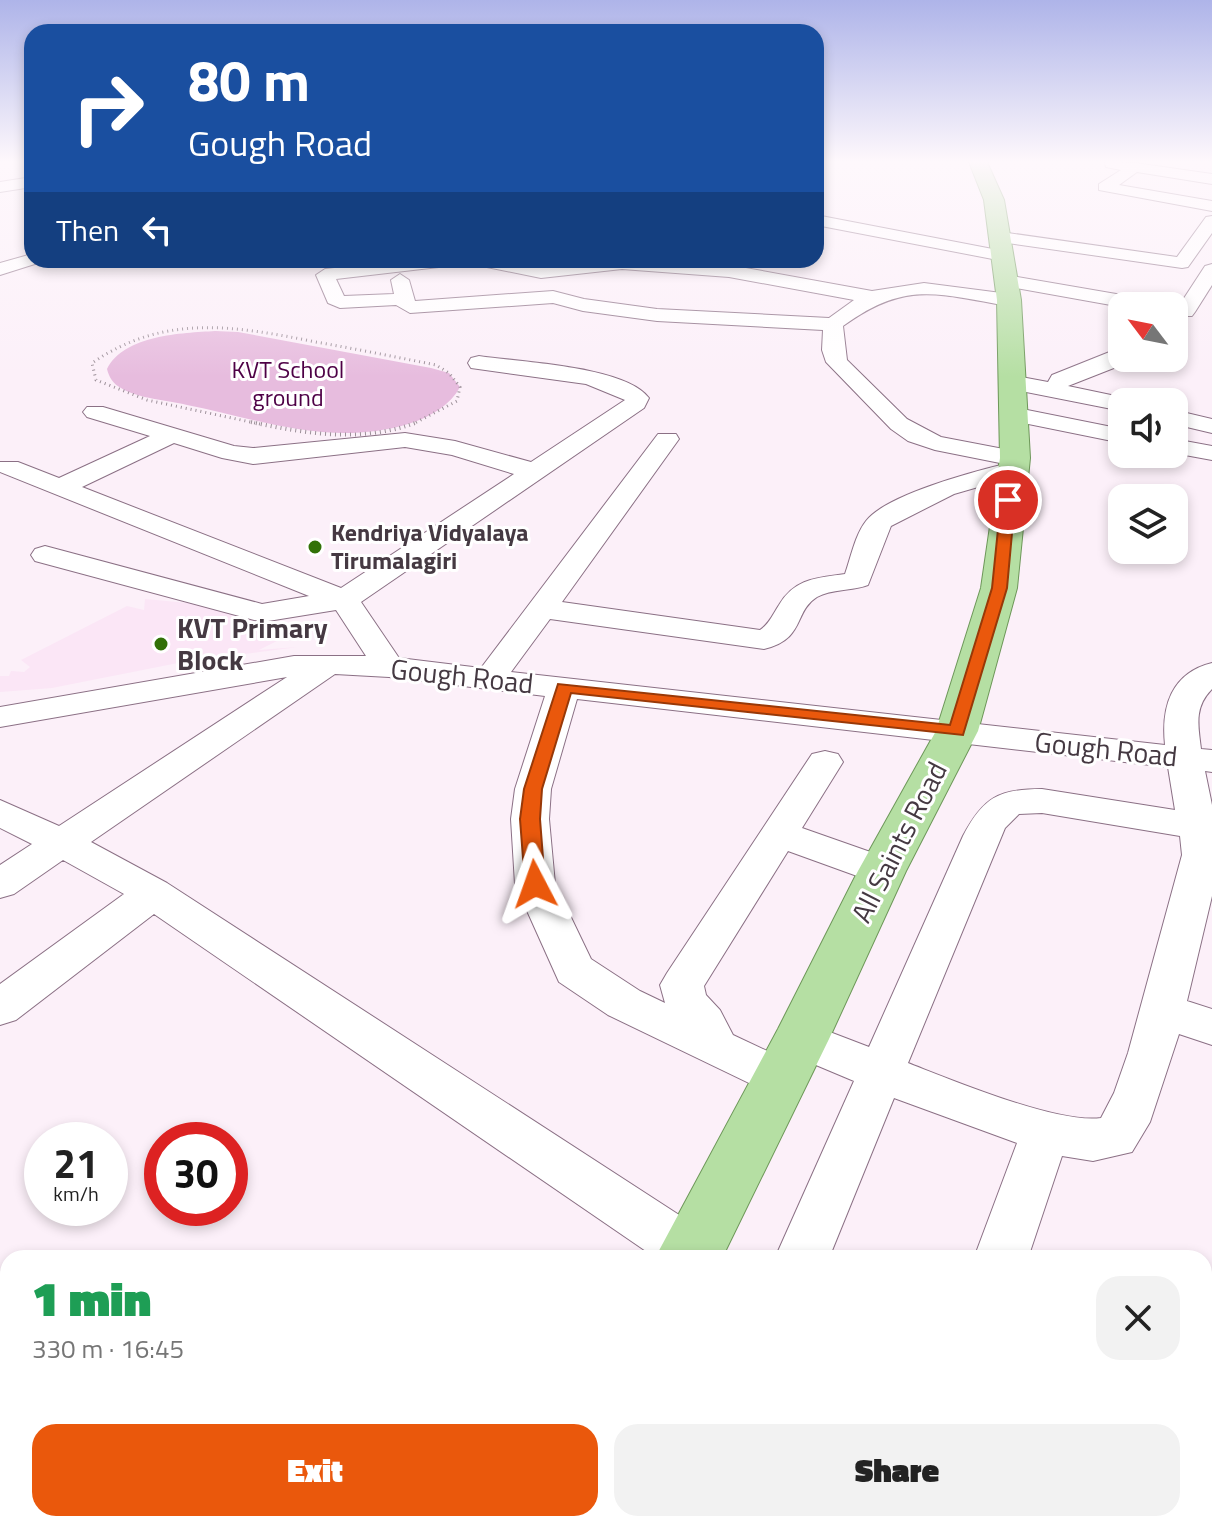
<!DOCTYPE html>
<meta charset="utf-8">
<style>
:root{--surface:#fff;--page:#f2f2f2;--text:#222;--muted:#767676;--accent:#ea580c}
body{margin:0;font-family:"Titillium Web",sans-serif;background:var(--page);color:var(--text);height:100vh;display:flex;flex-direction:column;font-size:30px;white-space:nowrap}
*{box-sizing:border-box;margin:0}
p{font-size:26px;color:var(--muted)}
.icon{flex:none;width:44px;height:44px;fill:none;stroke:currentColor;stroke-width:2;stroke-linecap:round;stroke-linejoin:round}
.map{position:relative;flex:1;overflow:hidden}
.side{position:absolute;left:0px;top:1250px;width:1212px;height:282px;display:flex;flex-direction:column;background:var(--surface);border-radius:24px 24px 0 0;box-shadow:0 4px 12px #0003}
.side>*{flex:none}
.top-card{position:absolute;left:24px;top:24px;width:800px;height:244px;border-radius:24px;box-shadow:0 4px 12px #0003;background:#1a4fa0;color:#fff;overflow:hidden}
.needle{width:52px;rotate:302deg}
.fabs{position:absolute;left:1108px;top:292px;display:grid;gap:16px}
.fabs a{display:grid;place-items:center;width:80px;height:80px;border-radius:16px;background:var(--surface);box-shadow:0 4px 12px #0003;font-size:40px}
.speed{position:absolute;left:24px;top:1122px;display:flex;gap:16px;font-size:40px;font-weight:700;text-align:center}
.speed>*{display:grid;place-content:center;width:104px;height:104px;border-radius:50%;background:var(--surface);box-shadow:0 4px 12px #0003;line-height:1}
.speed small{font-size:20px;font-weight:400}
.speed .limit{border:12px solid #d22;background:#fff;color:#111}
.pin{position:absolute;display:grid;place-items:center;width:68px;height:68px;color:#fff;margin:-34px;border:4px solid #fff;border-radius:50%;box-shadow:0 2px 8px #0007}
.me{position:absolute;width:88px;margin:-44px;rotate:356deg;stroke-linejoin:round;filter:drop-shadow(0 0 6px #0008)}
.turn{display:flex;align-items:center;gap:28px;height:168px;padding:0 32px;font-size:36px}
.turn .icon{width:104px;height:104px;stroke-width:2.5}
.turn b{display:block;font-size:56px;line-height:68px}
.then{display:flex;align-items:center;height:76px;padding:0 32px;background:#0003;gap:16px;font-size:30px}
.round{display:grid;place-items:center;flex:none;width:84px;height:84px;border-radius:24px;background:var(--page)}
.overview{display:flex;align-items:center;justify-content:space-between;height:136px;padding:0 32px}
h1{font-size:48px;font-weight:800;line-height:60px;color:#1e9e55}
.action{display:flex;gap:16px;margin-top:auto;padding:16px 32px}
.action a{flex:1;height:92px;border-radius:24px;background:var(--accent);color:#fff;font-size:32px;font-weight:800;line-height:92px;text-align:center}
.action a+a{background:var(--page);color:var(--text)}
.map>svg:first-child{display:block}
.built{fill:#fbe6f6}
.green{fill:#e7bcde}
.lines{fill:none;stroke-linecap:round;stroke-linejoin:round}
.minor-casing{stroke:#8b7085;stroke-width:2}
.major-casing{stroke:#6d9759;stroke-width:2}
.path-far1{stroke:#9c9099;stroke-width:3;stroke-dasharray:1 4;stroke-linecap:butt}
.path{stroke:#9c9099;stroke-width:4;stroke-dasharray:1 4;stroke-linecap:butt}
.minor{fill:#fff;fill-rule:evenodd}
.major{fill:#b5dfa3;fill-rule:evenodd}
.route{fill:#ea580c;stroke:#983908;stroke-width:2}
.poi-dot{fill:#327107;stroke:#fff;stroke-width:3}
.labels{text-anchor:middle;stroke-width:6;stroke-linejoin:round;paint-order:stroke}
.far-park-label{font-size:24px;fill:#4e0046;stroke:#fff}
.far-poi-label{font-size:24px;font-weight:bold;fill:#453942;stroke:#fff;text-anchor:start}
.poi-label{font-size:28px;font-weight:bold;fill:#453942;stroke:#fff;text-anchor:start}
.street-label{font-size:28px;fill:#453942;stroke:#fff}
</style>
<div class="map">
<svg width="1212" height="1531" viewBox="0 0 1212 1531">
<rect width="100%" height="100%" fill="#fcf0f9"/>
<path class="built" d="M 145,599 L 188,603 L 268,621 L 259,631 L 295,632 L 259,650 L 298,647 L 178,663 L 52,688 L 0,692 L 0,676 L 9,676 L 11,671 L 24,672 L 30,667 L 21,660 L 127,606 L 144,610 Z"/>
<path class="green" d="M 215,331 L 238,332 L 431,368 L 449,373 L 460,387 C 441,423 383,433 345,433 C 292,433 238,415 187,405 C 167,400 139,399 121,388 C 113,384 109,377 107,369 C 124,335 182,333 215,331 Z"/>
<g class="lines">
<g class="minor-casing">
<path id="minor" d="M 1105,162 L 1135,163 L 1212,174 L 1212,184 L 1137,172 L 1119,185 L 1212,201 L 1212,211 L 1099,190 L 1099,184 L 1121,170 L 1106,167 Z
M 32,177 L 32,187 L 0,192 L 0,182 Z
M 816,215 L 1003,251 L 1012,256 L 1003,261 L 816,225 Z
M 1212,216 L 1212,233 L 1188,267 L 1182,268 L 1001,242 L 992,237 L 1001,232 L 1177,257 L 1206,217 Z
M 32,254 L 32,260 L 40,260 L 38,263 L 0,275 L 0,263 Z
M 408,260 L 465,260 L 456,265 L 336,279 L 344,296 L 394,294 L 391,280 L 400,274 L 409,280 L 415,301 L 553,291 L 584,299 L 657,309 L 829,318 L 854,300 L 729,277 L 622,269 L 541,278 L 477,265 L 468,260 L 506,260 L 541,266 L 645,260 L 729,265 L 872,291 L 924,283 L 1009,294 L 1019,300 L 1009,306 C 937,294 906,280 843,326 L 847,360 L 907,419 L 941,437 L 1024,453 L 1028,458 L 1019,464 L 1024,470 L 1020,475 L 954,494 L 891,526 L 868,585 C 853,591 831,589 817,597 C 793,612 806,639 764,649 L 550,619 L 511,672 L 1165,745 C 1161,707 1171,673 1212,663 L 1212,689 C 1194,707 1198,725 1201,749 L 1212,750 L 1212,772 L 1205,771 L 1212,805 L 1212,896 L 1187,1001 L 1212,1009 L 1212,1045 L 1179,1034 L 1150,1122 L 1132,1152 L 1093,1161 L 1062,1156 L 1028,1258 L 974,1258 L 1017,1143 L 894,1098 L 829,1258 L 775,1258 L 854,1081 L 785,1052 L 778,1039 L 785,1026 L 801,1021 L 869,1047 L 963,836 C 983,798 998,789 1042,789 L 1175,810 L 1168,767 L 577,699 L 551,789 L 549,819 L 555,884 L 591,959 L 640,991 L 665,1003 L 660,985 L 667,973 L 812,754 L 825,751 L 838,754 L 843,762 L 802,828 L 896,861 L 902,871 L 896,881 L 882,885 L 788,851 L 704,986 L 706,995 L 720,1010 L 733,1035 L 795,1064 L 802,1078 L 795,1092 L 778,1097 L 608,1015 L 559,982 L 515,884 L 511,819 L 515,789 L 545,696 L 389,677 L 335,674 L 91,842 L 167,883 L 710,1235 L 718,1252 L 715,1258 L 656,1258 L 154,914 L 16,1020 L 0,1025 L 0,984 L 124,894 L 63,860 L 14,894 L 0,898 L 0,865 L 32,844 L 0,828 L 0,800 L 59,826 L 287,677 L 0,727 L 0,707 L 294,656 L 366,656 L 336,610 L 262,622 L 35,561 L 31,555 L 35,549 L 45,546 L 262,604 L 309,596 L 0,472 L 0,462 L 18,462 L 59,478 L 150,436 L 87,417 L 83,412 L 87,407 L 103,407 L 234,446 L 253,448 L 405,433 L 455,441 L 531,462 L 625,400 L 586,384 L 471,368 L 468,363 L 471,358 L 479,356 C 518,362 626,366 649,398 L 644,408 L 361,602 L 399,658 L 481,668 L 658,434 L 676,434 L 679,439 L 562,602 L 760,630 C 770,623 773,614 779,605 C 795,578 817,578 845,574 C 851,557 855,535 866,521 C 886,495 972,472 1005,464 L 935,450 L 908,441 L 891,429 L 826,362 L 822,350 L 823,330 L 657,321 L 583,311 L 553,303 L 410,313 L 396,305 L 340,308 L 328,303 L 316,275 L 325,269 ZM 174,443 L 222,458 L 253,464 L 405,447 L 452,455 L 514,474 L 341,588 L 82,487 ZM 1042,813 L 1180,836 L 1182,855 L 1128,1053 L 1114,1093 L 1101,1118 C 1057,1124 952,1080 908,1063 L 1005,828 L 1019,814 Z
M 1212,264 L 1212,285 L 1195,312 L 1192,316 L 1178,316 L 1175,312 L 1205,266 Z
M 1006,275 L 1151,300 L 1161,306 L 1122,307 L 999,285 L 997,281 L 999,277 Z
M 1122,347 L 1122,358 L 1129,358 L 1124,364 L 1068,386 L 1130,399 L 1132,402 L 1122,402 L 1122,411 L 1011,389 L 1000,382 L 1011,375 L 1048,382 L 1052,375 Z
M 1012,407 L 1122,429 L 1122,443 L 1004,419 L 1000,414 L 1004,409 Z
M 1174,410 L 1212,419 L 1212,433 L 1174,424 Z
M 1174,439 L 1212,446 L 1212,460 L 1174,453 Z
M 0,1327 L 8,1330 L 8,1389 L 0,1386 Z
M 173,1524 L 241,1524 L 243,1531 L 176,1531 Z
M 1083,1524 L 1152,1524 L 1154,1531 L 1086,1531 Z"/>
</g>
<g class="major-casing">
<path id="major" d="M 969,162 L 987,162 L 1004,200 L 1021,300 L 1030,458 L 1017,588 L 978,731 L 906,871 L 829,1039 L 722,1258 L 655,1258 L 778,1029 L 858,871 L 936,731 L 981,588 L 1000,458 L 997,300 L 984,200 Z
M 515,1524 L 592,1524 L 589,1531 L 513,1531 Z"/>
</g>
<path class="path-far1" d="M 260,424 L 147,400 L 96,380 L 92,363 C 165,313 235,326 316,342 C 356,349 396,357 436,365 L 449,373 L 460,387 L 457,401 L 413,424"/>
<path class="path" d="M 251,422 C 307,434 363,443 418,422"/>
<use href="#minor" class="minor"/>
<use href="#major" class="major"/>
</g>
<linearGradient id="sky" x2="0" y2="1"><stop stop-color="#aeb4e9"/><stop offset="0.43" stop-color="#fef8fc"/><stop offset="1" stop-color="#fef8fc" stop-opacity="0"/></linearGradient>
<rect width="1212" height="377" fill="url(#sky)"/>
<path class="route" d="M 1008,496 L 1015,500 L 1007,588 L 963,735 L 571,693 L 542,789 L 540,819 L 545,884 L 542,889 L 528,889 L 525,884 L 520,819 L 524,789 L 558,684 L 950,725 L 992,588 L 1001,500 Z"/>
<g class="poi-dot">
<circle cx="315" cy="547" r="8"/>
<circle cx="161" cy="644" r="8"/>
</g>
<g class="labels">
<g class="far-park-label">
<text x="288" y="378">KVT School<tspan x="288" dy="28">ground</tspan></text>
</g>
<g class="far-poi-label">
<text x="331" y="541">Kendriya Vidyalaya<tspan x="331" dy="28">Tirumalagiri</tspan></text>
</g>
<g class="poi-label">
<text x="177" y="638">KVT Primary<tspan x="177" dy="32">Block</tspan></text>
</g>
<g class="street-label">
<text transform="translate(462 676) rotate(6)" y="10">Gough Road</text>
<text transform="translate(1106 749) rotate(6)" y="10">Gough Road</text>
<text transform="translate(899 842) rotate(-63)" y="10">All Saints Road</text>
</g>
</g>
</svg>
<div class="fabs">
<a><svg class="needle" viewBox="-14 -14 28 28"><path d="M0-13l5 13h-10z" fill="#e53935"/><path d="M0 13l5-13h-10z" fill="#767676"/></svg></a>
<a><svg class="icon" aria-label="sound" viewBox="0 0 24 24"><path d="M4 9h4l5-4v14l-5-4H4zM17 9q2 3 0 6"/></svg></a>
<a><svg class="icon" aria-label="layers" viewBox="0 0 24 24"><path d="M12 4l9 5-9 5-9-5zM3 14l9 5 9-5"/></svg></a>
</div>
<div class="speed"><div>21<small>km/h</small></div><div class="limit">30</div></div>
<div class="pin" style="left:1008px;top:500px;background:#d93025"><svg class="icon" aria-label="arrive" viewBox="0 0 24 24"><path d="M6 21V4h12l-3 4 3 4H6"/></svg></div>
<svg class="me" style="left:535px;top:884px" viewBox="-20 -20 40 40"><path d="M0-17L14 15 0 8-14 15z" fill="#ea580c" stroke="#fff" stroke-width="4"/></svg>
<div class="top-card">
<div class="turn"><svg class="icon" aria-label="right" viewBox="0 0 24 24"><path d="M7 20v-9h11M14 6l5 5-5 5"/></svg><div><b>80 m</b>Gough Road</div></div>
<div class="then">Then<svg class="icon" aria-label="left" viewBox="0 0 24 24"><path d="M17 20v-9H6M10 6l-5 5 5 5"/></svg></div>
</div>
<section class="side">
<div class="overview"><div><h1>1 min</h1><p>330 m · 16:45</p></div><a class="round"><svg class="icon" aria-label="close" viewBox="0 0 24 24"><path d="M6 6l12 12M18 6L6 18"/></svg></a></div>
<div class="action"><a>Exit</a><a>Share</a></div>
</section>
</div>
